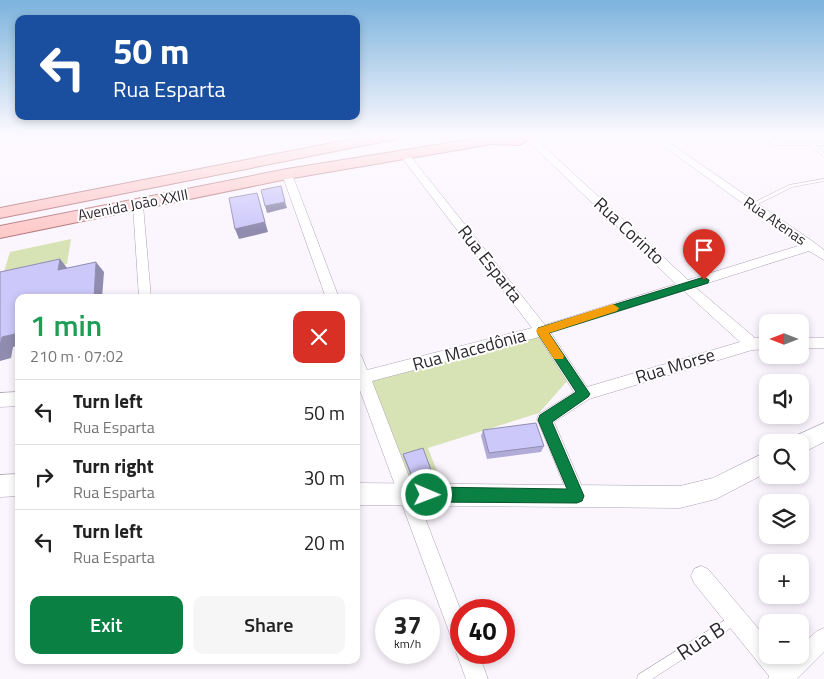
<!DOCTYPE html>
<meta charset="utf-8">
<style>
:root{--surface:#fff;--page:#f6f6f6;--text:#222;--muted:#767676;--line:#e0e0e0;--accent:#0b8043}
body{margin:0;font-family:"Titillium Web",sans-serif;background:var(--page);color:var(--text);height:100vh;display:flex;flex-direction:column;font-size:19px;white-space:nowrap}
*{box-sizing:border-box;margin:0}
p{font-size:16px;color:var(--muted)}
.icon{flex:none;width:28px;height:28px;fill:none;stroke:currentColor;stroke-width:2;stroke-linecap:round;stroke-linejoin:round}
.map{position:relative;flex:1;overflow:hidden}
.sheet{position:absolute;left:15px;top:294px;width:345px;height:370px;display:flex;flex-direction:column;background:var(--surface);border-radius:10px;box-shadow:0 2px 8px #0003}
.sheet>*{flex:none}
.banner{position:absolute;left:15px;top:15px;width:345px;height:105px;border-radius:10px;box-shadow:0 2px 8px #0003;background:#1a4fa0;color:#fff;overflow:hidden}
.needle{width:32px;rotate:270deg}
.fabs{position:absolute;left:759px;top:314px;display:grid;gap:10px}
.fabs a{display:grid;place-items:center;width:50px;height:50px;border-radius:10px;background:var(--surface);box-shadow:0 2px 8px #0003;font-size:25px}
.speed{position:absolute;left:375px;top:599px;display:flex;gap:10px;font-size:25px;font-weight:700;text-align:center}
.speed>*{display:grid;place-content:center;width:65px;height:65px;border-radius:50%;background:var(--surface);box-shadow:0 2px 8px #0003;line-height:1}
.speed small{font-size:12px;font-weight:400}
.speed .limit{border:8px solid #d22;background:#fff;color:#111}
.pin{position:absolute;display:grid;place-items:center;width:42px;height:42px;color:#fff;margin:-51px -21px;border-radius:50% 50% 50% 0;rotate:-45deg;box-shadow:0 0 5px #0007}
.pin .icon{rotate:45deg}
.me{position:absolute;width:55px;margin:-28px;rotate:91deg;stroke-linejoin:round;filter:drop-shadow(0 0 4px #0008)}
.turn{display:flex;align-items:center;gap:18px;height:105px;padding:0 15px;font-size:22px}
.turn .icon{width:65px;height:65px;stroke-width:2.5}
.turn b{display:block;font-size:35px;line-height:42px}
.round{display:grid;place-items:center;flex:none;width:52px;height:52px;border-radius:10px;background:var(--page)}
.headline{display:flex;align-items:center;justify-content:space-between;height:85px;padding:0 15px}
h1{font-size:30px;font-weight:600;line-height:38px;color:#1e9e55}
.action{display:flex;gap:10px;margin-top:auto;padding:10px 15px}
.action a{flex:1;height:58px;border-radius:10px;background:var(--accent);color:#fff;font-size:20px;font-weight:600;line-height:58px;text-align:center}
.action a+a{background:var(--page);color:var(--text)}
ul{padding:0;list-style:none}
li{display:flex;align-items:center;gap:15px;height:65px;padding:0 15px;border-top:1px solid var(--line)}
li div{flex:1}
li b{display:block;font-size:19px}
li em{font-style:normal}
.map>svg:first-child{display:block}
.green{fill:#d8e3b5}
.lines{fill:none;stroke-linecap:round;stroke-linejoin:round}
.service-casing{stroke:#aea0b6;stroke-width:1}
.minor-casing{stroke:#aea0b6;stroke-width:1}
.tertiary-casing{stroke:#aea0b6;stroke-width:1}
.primary-casing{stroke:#b57b7e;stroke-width:2}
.service{fill:#fff;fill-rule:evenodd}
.minor{fill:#fff;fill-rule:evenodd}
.tertiary{fill:#fff;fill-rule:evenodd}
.primary{fill:#fecbcb;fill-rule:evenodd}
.wall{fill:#b0acd7}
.shaded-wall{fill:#908caf}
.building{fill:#cdc8fa;stroke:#908caf}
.route{fill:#0b8043;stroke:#07532c}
.slow{fill:#f59e0b}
.labels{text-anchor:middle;stroke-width:4;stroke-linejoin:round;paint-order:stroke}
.far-street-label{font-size:15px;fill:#2d2730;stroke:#fff}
.street-label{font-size:18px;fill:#2d2730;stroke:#fff}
.near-street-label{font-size:21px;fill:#2d2730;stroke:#fff}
</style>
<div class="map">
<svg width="824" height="679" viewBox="0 0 824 679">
<rect width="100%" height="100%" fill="#fbf5fe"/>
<path class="green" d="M 71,239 L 67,264 L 2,278 L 10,252 Z
M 539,335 L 568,380 L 539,413 L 428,448 L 440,479 L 411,486 L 369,382 Z"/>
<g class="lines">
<g class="service-casing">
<path id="service" d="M 776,143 L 824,143 L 824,145 L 815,145 L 824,153 L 824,157 L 810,145 L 776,145 Z
M 824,179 L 824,181 L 792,187 L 752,207 L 749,205 L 789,185 Z
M 733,615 L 737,616 L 738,620 L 737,624 L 652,679 L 637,679 L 638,675 Z"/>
</g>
<g class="minor-casing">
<path id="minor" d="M 526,135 L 532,135 L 688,280 L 801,245 L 648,135 L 658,135 L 815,243 L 824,250 L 824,260 L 809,251 L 695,287 L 755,338 L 768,338 L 768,349 L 752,350 L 589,399 L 554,422 L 586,496 L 583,502 L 577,505 L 571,502 L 537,419 L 539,414 L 574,392 L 539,337 L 372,381 L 461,611 L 461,652 L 478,652 L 488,679 L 466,679 L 456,652 L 459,646 L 454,644 L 451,637 L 358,385 L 356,385 L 356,353 L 361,355 L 367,370 L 532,328 L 399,154 L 407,152 L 545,325 L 676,284 L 526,139 ZM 684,291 L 740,342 L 587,387 L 551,333 Z
M 760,135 L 770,135 L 783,144 L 775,146 Z
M 287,171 L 292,174 L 339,298 L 326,298 L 282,174 Z
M 138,202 L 143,205 L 151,298 L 139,298 L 133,205 Z
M 800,338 L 824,338 L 824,348 L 800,348 Z
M 19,392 L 19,406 L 0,407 L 0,393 Z
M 701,566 L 708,569 L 768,640 L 768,655 L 780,655 L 784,660 L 789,655 L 800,655 L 800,646 L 817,631 L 824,628 L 824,652 L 797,679 L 768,679 L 769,676 L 694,583 L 691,576 L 694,569 Z"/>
</g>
<g class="tertiary-casing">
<path id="tertiary" d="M 824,423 L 824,442 L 800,454 L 800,442 L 790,442 L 793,437 Z
M 768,451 L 768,472 L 716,499 L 680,508 L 356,505 L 356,483 L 680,486 L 713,478 Z
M 19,474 L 19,496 L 0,497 L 0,475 Z"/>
</g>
<g class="primary-casing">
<path id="primary" d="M 373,135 L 403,135 L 396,139 L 0,218 L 0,208 Z
M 519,135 L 538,135 L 519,145 L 492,144 L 287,179 L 0,238 L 0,226 L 287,169 L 492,136 Z"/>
</g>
<use href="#service" class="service"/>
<use href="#minor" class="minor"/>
<use href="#tertiary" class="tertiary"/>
<use href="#primary" class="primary"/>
</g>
<path class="wall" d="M 483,430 L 544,446 L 541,452 L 487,459 L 481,436 Z
M 403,454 L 431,470 L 431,473 L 412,479 L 403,456 Z"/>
<path class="shaded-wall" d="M 257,193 L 268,232 L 239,239 L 235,229 Z
M 285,202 L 287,208 L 267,213 L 265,206 Z
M 60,259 L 68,269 L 58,270 Z
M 96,262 L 104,272 L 102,298 L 94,298 Z
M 19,333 L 19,345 L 13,347 L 11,358 L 0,361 L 0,346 L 2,337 Z
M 431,470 L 431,473 L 412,479 L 412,476 Z"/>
<path class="building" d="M 281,186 L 285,202 L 265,206 L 261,190 Z
M 257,193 L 265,222 L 235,229 L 229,198 Z
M 60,259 L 58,270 L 96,262 L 94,298 L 19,298 L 19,333 L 2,337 L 0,346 L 0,272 Z
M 536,423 L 544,446 L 489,453 L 483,430 Z
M 423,448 L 431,470 L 412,476 L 403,454 Z"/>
<linearGradient id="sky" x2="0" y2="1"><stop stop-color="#7cb3dd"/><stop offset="0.59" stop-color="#fdfaff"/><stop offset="1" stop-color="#fdfaff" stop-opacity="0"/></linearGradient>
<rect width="824" height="230" fill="url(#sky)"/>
<path class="route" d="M 704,277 L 709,280 L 708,283 L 549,333 L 590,394 L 588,397 L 552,422 L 584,496 L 582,501 L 577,503 L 427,502 L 422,500 L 420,495 L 422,490 L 427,487 L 567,489 L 538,420 L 540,415 L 576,392 L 538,334 L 538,328 Z"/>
<path class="slow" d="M 613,304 L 619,308 L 617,311 L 549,333 L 564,356 L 563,359 L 554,359 L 536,331 L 538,328 Z"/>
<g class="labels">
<g class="far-street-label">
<text transform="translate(133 205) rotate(-11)" y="5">Avenida João XXIII</text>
<text transform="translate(775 221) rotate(35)" y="5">Rua Atenas</text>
</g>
<g class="street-label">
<text transform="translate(629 231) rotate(43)" y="6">Rua Corinto</text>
<text transform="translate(490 264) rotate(52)" y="6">Rua Esparta</text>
<text transform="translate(469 350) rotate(-15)" y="6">Rua Macedônia</text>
<text transform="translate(675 366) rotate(-17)" y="6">Rua Morse</text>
</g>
<g class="near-street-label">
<text transform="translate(701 641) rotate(-33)" y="7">Rua B</text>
</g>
</g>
</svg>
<div class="fabs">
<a><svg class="needle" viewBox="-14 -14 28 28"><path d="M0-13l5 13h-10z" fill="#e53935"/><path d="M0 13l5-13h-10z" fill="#767676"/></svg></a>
<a><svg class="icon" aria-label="sound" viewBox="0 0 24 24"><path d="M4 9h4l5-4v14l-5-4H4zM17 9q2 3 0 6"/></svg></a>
<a><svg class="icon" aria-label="search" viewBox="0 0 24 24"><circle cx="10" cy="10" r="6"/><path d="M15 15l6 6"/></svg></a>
<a><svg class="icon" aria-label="layers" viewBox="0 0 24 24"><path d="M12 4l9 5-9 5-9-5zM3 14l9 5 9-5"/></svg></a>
<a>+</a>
<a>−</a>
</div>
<div class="speed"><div>37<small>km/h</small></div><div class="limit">40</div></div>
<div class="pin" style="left:704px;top:280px;background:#d93025"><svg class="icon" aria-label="arrive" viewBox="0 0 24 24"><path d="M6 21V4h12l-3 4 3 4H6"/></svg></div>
<svg class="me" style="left:427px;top:495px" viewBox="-20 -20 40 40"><circle r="17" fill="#0b8043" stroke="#fff" stroke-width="3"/><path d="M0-11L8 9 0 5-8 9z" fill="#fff"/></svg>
<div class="banner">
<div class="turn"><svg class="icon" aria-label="left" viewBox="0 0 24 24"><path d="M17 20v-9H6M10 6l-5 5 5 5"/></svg><div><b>50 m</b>Rua Esparta</div></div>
</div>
<section class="sheet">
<div class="headline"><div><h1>1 min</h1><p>210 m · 07:02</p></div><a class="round" style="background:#d93025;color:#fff"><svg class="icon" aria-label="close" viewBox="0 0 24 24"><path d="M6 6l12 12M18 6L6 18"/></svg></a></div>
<ul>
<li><svg class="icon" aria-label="left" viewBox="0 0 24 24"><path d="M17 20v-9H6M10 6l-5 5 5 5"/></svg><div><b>Turn left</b><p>Rua Esparta</p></div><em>50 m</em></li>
<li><svg class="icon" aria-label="right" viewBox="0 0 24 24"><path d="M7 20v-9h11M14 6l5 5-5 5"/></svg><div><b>Turn right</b><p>Rua Esparta</p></div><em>30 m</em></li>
<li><svg class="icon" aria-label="left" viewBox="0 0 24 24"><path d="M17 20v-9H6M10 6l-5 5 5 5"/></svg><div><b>Turn left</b><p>Rua Esparta</p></div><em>20 m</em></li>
</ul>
<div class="action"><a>Exit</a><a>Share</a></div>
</section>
</div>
